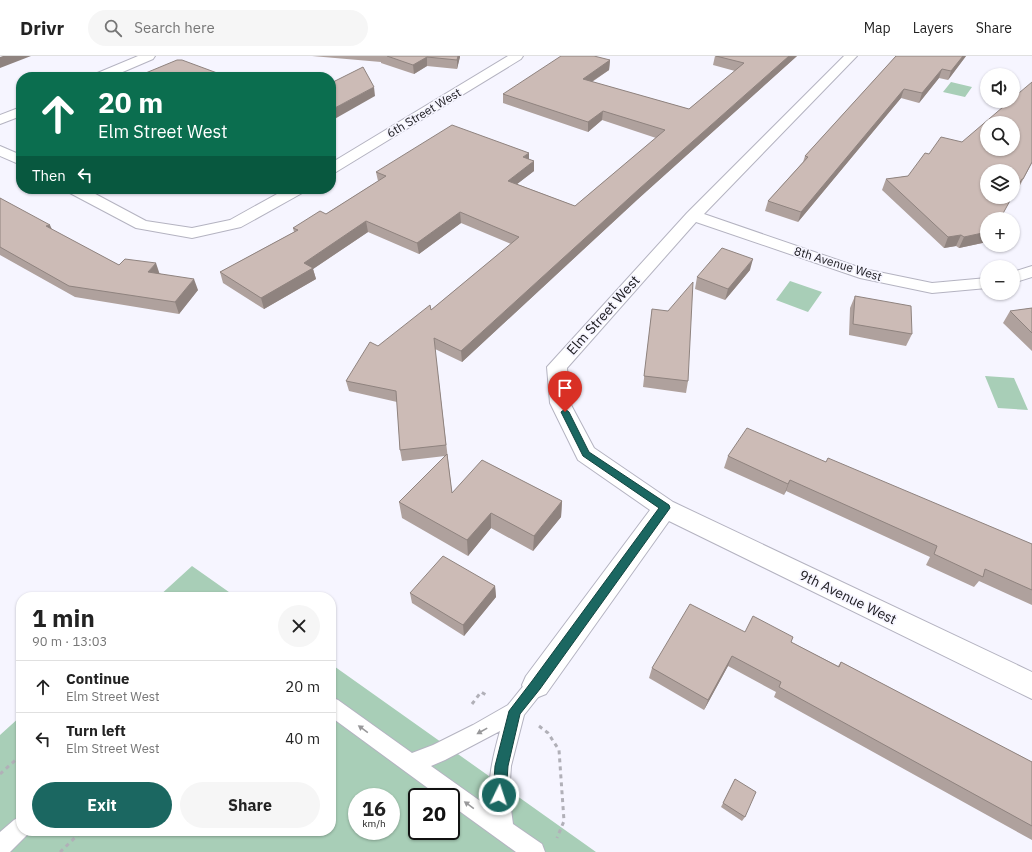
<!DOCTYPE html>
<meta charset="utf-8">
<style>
:root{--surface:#fff;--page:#f6f6f6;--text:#222;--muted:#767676;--line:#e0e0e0;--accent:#1b6761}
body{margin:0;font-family:"IBM Plex Sans",sans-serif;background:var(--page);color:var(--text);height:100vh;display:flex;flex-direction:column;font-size:15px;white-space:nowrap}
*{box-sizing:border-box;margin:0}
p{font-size:13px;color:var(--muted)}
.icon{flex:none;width:22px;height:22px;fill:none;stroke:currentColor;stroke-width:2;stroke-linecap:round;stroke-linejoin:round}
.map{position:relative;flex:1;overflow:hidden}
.drawer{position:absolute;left:16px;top:536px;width:320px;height:244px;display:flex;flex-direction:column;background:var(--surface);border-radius:16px;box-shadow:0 1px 3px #0004}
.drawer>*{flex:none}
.banner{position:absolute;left:16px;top:16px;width:320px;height:122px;border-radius:16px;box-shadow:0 1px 3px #0004;background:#0b6e4f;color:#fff;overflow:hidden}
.buttons{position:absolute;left:980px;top:12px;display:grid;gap:8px}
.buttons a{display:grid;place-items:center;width:40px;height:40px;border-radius:50%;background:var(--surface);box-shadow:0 1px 3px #0004;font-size:20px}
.speed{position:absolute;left:348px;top:732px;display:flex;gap:8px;font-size:20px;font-weight:700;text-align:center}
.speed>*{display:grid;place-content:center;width:52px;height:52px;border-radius:50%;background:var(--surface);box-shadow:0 1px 3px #0004;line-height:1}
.speed small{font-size:10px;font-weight:400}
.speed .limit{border:2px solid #111;border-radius:6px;background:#fff;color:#111}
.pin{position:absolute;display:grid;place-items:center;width:34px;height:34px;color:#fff;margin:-41px -17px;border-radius:50% 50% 50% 0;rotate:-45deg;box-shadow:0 0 4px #0007}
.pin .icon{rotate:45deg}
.me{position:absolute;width:44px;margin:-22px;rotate:4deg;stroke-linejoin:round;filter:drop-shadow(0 0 3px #0008)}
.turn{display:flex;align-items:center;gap:14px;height:84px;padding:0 16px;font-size:18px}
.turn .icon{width:52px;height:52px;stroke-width:2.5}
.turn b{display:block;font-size:28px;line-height:34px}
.then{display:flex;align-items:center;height:38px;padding:0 16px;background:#0003;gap:8px;font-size:15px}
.round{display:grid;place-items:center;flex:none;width:42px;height:42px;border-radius:21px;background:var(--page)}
.headline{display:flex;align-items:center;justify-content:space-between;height:68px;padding:0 16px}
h1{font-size:24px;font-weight:700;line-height:30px}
.cta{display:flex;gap:8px;margin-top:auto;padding:8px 16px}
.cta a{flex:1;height:46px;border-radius:24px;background:var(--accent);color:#fff;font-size:16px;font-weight:700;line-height:46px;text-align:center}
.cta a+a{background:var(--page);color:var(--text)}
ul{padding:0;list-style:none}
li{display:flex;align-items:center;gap:12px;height:52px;padding:0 16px;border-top:1px solid var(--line)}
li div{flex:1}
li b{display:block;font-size:15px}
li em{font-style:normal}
header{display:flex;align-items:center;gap:24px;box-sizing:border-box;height:56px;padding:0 20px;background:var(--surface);border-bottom:1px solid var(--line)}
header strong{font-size:19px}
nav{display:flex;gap:22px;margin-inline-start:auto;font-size:14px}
.search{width:280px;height:36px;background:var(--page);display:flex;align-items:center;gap:10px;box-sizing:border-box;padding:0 14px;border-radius:22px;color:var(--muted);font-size:15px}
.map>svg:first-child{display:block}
.green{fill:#a8ceb7;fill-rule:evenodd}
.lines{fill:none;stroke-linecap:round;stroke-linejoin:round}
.service-casing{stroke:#b4b3c1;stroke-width:2}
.minor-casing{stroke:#b4b3c1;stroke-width:2}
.path{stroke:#b1b0b8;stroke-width:3;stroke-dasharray:4 4;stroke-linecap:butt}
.service{fill:#fff;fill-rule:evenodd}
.minor{fill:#fff;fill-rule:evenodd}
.wall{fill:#afa19d}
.shaded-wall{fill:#8f837f}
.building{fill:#ccbbb6;stroke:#8f837f;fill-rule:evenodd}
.oneway{fill:#98989a}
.route{fill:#1b6761;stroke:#12433f}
.labels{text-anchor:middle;stroke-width:3.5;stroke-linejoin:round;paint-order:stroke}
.far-street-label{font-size:12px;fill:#1a191e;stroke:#f6f5ff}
.street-label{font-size:14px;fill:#1a191e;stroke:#f6f5ff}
</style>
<header>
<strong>Drivr</strong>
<div class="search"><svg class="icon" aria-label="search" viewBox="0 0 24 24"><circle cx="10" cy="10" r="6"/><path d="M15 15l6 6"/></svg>Search here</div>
<nav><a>Map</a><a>Layers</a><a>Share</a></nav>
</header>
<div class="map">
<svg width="1032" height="796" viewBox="0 0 1032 796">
<rect width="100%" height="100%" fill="#f6f5ff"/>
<path class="green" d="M 951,26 L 972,31 L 965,41 L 943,36 Z
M 790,225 L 822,236 L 808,256 L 776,244 Z
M 985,320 L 1014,322 L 1028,354 L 998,352 Z
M 192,510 L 236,541 L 158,541 Z
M 331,608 L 596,796 L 0,796 L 0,679 L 21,660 L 21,775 L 331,775 ZM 357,741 L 391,741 L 391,775 L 357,775 ZM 417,741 L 451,741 L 451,775 L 417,775 Z"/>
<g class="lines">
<g class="service-casing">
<path id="service" d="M 536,620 L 543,623 L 545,629 L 543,635 L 524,659 L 511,710 L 509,739 L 513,768 L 542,788 L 545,796 L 516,796 L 451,749 L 451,741 L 440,741 L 331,661 L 331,641 L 338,644 L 412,697 L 433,689 L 473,669 L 508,649 L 529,623 ZM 500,675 C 493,700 487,725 490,752 L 431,710 L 445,704 Z
M 21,760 L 21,775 L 30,775 L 28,778 L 10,796 L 0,796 L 0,776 L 14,764 Z"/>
</g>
<g class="minor-casing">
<path id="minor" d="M 138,0 L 155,0 L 153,3 L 111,21 L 94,21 L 95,18 Z
M 508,0 L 523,0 L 521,3 L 336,116 L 331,118 L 331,107 Z
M 844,0 L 857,0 L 704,158 L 864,213 L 932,227 L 987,222 L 987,232 L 932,237 L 860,222 L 696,166 L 567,312 L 570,347 L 594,392 L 673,446 L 1032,616 L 1032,643 L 669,465 L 546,638 L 536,642 L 526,638 L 522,629 L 526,620 L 650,454 L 578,404 L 550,347 L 547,311 L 687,157 Z
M 21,51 L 21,60 L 0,68 L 0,59 Z
M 0,90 L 21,99 L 21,109 L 0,100 Z
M 66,133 L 86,133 L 146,165 L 192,172 L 230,164 L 286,133 L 306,133 L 304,136 L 241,171 L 192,182 L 136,172 L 68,136 Z
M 1032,210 L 1032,221 L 1013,227 L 1013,216 Z"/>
</g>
<path class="path" d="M 207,541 L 209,541
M 331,620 L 337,624
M 472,648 L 481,636 L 488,640
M 539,670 L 548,677 L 559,694 L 564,765 L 557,782
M 0,718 L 21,699
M 60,796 L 82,775"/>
<use href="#service" class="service"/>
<use href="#minor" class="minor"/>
</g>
<path class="wall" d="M 312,0 L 460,0 L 457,13 L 427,10 L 414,18 L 381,7 L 381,6 Z
M 715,0 L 797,0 L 638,143 L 462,306 L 435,293 L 452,437 L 562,445 L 561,461 L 533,495 L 491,472 L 468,500 L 402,462 L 399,446 L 445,400 L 402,405 L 400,394 L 397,346 L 349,335 L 346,325 L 378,290 L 431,254 L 511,188 L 461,167 L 419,198 L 368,176 L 313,213 L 316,223 L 264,253 L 223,227 L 220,216 L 294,176 L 293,172 L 326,158 L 378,125 L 376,116 L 529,103 L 534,115 L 517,128 L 575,150 L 656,82 L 602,64 L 588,76 L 503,47 L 503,38 L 610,4 L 609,14 L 592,26 L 689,53 L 735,15 L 713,9 Z
M 896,0 L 966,0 L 948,24 L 939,22 L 919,47 L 901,42 L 798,166 L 765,155 L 768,145 L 803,106 L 805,100 Z
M 962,86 L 1032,107 L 1018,133 L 1017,133 L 987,163 L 987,186 L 959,192 L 956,190 L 944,192 L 882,134 L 886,123 L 908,120 L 929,98 Z
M 0,142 L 52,174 L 119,209 L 159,217 L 198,234 L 179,258 L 75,241 L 0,199 Z
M 750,214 L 725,244 L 695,233 L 697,221 Z
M 855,240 L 912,278 L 906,290 L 849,279 L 850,252 Z
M 1032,252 L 1032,295 L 1003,267 L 1010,255 Z
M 652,253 L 688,325 L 686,337 L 643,331 Z
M 728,400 L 826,406 L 1032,488 L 1032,549 L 979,525 L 974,531 L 926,509 L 930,501 L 786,435 L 784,439 L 724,412 Z
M 495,530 L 496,541 L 464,580 L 412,547 L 410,537 Z
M 745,576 L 791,586 L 838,610 L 841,606 L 1032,706 L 1032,784 L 774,641 L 776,636 L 728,610 L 704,654 L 649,622 L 652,612 Z
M 735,723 L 745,761 L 742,765 L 721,751 Z"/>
<path class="shaded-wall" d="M 3,0 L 31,0 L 0,12 L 0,1 Z
M 458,0 L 460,0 L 460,1 L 457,13 L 457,4 Z
M 789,0 L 797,0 L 638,143 L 462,306 L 461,295 L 639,133 Z
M 963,0 L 966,0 L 948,24 L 951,15 Z
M 427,1 L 427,10 L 414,18 L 413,9 Z
M 610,4 L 609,14 L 582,32 L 583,23 Z
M 942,13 L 939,22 L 919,47 L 922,37 Z
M 374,31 L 375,40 L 331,65 L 331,54 Z
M 904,33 L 901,42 L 798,166 L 801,156 Z
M 603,55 L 602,64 L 588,76 L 588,66 Z
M 529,97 L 529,107 L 523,101 Z
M 534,105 L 534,115 L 508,135 L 508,125 Z
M 460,156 L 461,167 L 419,198 L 417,187 Z
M 366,165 L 368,176 L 313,213 L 316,223 L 264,253 L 261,242 L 304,207 Z
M 50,169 L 55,180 L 46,170 Z
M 987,176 L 987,186 L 959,192 L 964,181 Z
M 961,179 L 956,190 L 944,192 L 948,181 Z
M 753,203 L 750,214 L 725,244 L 728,233 Z
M 156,207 L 160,219 L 148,216 Z
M 194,223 L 198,234 L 179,258 L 175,246 Z
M 790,424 L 786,435 L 784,439 L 788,428 Z
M 562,445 L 561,461 L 533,495 L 534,480 Z
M 491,457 L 491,472 L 468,500 L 467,484 Z
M 495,530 L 496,541 L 464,580 L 463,569 Z
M 732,600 L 728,610 L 704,654 L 708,644 Z"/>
<path class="building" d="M 387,0 L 458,0 L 457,4 L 427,1 L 413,9 Z
M 561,0 L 594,0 L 610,4 L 583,23 L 689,53 L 744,7 L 716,0 L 789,0 L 639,133 L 461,295 L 434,282 L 446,389 L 400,394 L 396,335 L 346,325 L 370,286 L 378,290 L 430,249 L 431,254 L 519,181 L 460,156 L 417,187 L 366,165 L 304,207 L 313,212 L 261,242 L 220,216 L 298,174 L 293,172 L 320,155 L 326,158 L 386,120 L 376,116 L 452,69 L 529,97 L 523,101 L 534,105 L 508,125 L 575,150 L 665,74 L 603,55 L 588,66 L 503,38 Z
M 896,0 L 963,0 L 951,15 L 942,13 L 922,37 L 904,33 L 801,156 L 768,145 L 808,101 L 805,100 Z
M 177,4 L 182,4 L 228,21 L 136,21 Z
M 363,11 L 374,31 L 331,54 L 331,27 Z
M 1032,26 L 1032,106 L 1023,123 L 1022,123 L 1013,139 L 1013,115 L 987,115 L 987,141 L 1012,141 L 1000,163 L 987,163 L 987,176 L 964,181 L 961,179 L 948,181 L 886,123 L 908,120 L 925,97 L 929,98 L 941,81 L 962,86 L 1010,45 L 1013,45 L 1013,42 ZM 987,67 L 1013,67 L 1013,93 L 987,93 Z
M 0,142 L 50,169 L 46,170 L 119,209 L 125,203 L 156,207 L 148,216 L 194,223 L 175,246 L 69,230 L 0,191 Z
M 722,192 L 753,203 L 728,233 L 697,221 Z
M 693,226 L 688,325 L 644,320 L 652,253 L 668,255 Z
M 855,240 L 911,250 L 912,278 L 853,268 Z
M 1032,252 L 1032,277 L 1010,255 Z
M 747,372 L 826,406 L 828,402 L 1032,488 L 1032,534 L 985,513 L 983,521 L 934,498 L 937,490 L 790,424 L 788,428 L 728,400 Z
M 447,398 L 452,437 L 482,404 L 562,445 L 534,480 L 491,457 L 467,484 L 399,446 Z
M 443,500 L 495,530 L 463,569 L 410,537 Z
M 690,548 L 745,576 L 753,560 L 793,581 L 791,586 L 839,611 L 841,606 L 1032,706 L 1032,770 L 779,631 L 781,626 L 732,600 L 708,644 L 652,612 Z
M 735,723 L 756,736 L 745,761 L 723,747 Z"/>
<defs><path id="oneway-solid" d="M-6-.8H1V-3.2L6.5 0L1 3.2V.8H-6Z"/></defs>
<g class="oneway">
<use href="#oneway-solid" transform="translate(363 673) rotate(-144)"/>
<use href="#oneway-solid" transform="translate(482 675) rotate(151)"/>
<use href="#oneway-solid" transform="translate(469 749) rotate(-144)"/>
</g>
<path class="route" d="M 565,353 L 569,356 L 589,396 L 669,449 L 670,452 L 540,633 L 520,658 L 508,710 L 506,739 L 504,744 L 499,746 L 495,744 L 493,739 L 495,710 L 509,655 L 532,625 L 659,452 L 583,400 L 561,356 Z"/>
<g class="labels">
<g class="far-street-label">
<text transform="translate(424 57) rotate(-31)" y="4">6th Street West</text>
<text transform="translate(838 208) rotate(17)" y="4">8th Avenue West</text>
</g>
<g class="street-label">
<text transform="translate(603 259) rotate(-48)" y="5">Elm Street West</text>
<text transform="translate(848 541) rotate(26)" y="5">9th Avenue West</text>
</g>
</g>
</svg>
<div class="buttons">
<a><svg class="icon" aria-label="sound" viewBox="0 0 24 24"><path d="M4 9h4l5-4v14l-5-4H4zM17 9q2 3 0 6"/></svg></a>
<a><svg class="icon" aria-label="search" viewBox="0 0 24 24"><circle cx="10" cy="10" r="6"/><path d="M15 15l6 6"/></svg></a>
<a><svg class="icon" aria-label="layers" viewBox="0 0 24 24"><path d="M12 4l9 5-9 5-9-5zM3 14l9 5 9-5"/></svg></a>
<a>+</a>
<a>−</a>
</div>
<div class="speed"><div>16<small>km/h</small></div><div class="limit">20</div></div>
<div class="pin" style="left:565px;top:356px;background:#d93025"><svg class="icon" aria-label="arrive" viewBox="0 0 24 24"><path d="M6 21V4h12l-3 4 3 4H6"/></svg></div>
<svg class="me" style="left:499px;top:739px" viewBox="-20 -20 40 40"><circle r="17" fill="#1b6761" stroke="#fff" stroke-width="3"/><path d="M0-11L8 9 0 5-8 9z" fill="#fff"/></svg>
<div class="banner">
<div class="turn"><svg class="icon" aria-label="ahead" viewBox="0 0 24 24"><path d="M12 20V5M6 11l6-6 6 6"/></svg><div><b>20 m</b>Elm Street West</div></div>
<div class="then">Then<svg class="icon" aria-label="left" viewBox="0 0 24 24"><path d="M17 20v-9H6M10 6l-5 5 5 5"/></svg></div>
</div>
<section class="drawer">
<div class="headline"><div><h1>1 min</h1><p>90 m · 13:03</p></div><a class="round"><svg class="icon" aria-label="close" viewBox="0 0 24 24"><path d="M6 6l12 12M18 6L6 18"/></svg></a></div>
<ul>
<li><svg class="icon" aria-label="ahead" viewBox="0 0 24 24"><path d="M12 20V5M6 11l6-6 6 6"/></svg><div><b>Continue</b><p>Elm Street West</p></div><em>20 m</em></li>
<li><svg class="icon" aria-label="left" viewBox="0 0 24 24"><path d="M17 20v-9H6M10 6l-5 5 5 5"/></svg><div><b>Turn left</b><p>Elm Street West</p></div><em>40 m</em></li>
</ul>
<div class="cta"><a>Exit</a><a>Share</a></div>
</section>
</div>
